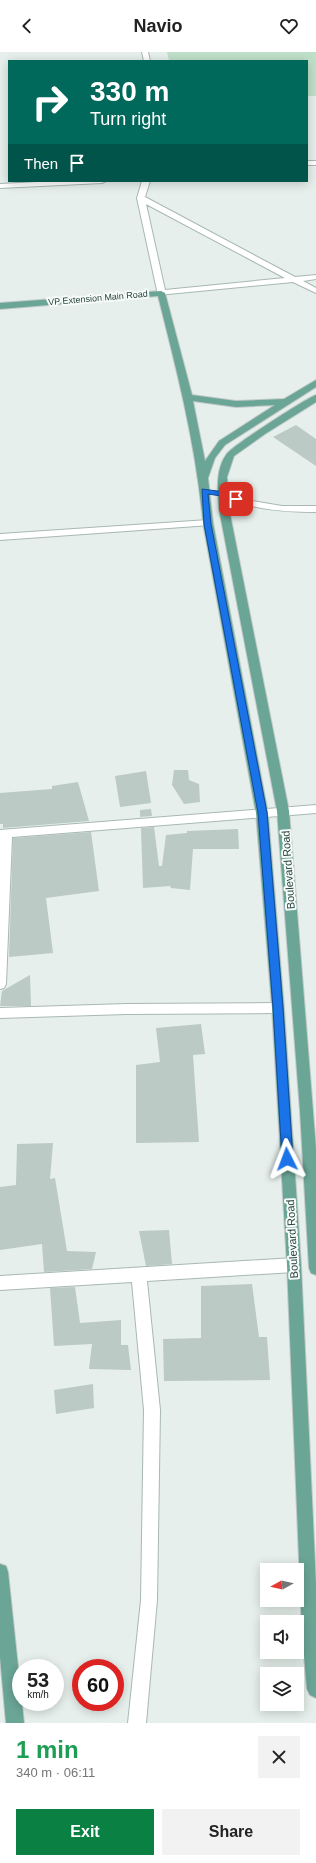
<!DOCTYPE html>
<meta charset="utf-8">
<style>
:root{--surface:#fff;--page:#f2f2f2;--text:#222;--muted:#767676;--accent:#0b8043}
body{margin:0;font-family:Helvetica,sans-serif;background:var(--page);color:var(--text);height:100vh;display:flex;flex-direction:column;font-size:15px;white-space:nowrap}
*{box-sizing:border-box;margin:0}
p{font-size:13px;color:var(--muted)}
.icon{flex:none;width:22px;height:22px;fill:none;stroke:currentColor;stroke-width:2;stroke-linecap:round;stroke-linejoin:round}
.map{position:relative;height:1671px;overflow:hidden}
.panel{display:flex;flex-direction:column;background:var(--surface);flex:1}
.panel>*{flex:none}
.hud{position:absolute;left:8px;top:8px;width:300px;height:122px;border-radius:0px;box-shadow:0 2px 10px #0003;background:#00695c;color:#fff;overflow:hidden}
.needle{width:26px;rotate:262deg}
.tools{position:absolute;left:260px;top:1511px;display:grid;gap:8px}
.tools a{display:grid;place-items:center;width:44px;height:44px;border-radius:0px;background:var(--surface);box-shadow:0 2px 10px #0003;font-size:20px}
.speed{position:absolute;left:12px;top:1607px;display:flex;gap:8px;font-size:20px;font-weight:700;text-align:center}
.speed>*{display:grid;place-content:center;width:52px;height:52px;border-radius:50%;background:var(--surface);box-shadow:0 2px 10px #0003;line-height:1}
.speed small{font-size:10px;font-weight:400}
.speed .limit{border:6px solid #d22;background:#fff;color:#111}
.pin{position:absolute;display:grid;place-items:center;width:34px;height:34px;color:#fff;margin:-17px;border-radius:8px;box-shadow:0 2px 6px #0006}
.me{position:absolute;width:44px;margin:-22px;rotate:357deg;stroke-linejoin:round;filter:drop-shadow(0 0 3px #0008)}
.turn{display:flex;align-items:center;gap:14px;height:84px;padding:0 16px;font-size:18px}
.turn .icon{width:52px;height:52px;stroke-width:2.5}
.turn b{display:block;font-size:28px;line-height:34px}
.then{display:flex;align-items:center;height:38px;padding:0 16px;background:#0003;gap:8px;font-size:15px}
.round{display:grid;place-items:center;flex:none;width:42px;height:42px;border-radius:0px;background:var(--page)}
.headline{display:flex;align-items:center;justify-content:space-between;height:68px;padding:0 16px}
h1{font-size:24px;font-weight:700;line-height:30px;color:#1e9e55}
.button{display:flex;gap:8px;margin-top:auto;padding:8px 16px}
.button a{flex:1;height:46px;border-radius:0px;background:var(--accent);color:#fff;font-size:16px;font-weight:700;line-height:46px;text-align:center}
.button a+a{background:var(--page);color:var(--text)}
header{display:flex;justify-content:space-between;align-items:center;height:52px;padding:0 16px;background:var(--surface);font-size:18px;font-weight:700}
.map>svg:first-child{display:block}
.green{fill:#bfe0c8}
.building{fill:#bbcac4}
.lines{fill:none;stroke-linecap:round;stroke-linejoin:round}
.minor-casing{stroke:#a8b8b2;stroke-width:2}
.major-casing{stroke:#c2cac8;stroke-width:2}
.minor{fill:#fff;fill-rule:evenodd}
.major{fill:#6aa596;fill-rule:evenodd}
.route{fill:#1a73e8;stroke:#114b97}
.labels{text-anchor:middle;stroke-width:4;stroke-linejoin:round;paint-order:stroke}
.far-street-label{font-size:9px;fill:#24423a;stroke:#f7fbf9}
.street-label{font-size:11px;fill:#24423a;stroke:#f7fbf9}
</style>
<header><svg class="icon" aria-label="back" viewBox="0 0 24 24"><path d="M15 5l-7 7 7 7"/></svg>Navio<svg class="icon" aria-label="heart" viewBox="0 0 24 24"><path d="M12 20l-8-8c-3-5 5-10 8-4 3-6 11-1 8 4z"/></svg></header>
<div class="map">
<svg width="316" height="1671" viewBox="0 0 316 1671">
<rect width="100%" height="100%" fill="#e6efeb"/>
<path class="green" d="M 167,0 L 316,0 L 316,44 L 307,44 L 307,9 L 169,9 Z"/>
<path class="building" d="M 296,373 L 316,387 L 316,414 L 273,385 Z
M 174,718 L 188,718 L 189,728 L 199,732 L 200,750 L 184,752 L 172,733 Z
M 146,719 L 151,751 L 120,755 L 115,724 Z
M 78,730 L 89,769 L 3,776 L 3,772 L 0,772 L 0,741 L 52,737 L 52,734 Z
M 151,757 L 152,764 L 140,765 L 140,758 Z
M 154,775 L 159,814 L 162,814 L 166,783 L 187,781 L 187,779 L 238,777 L 239,797 L 193,797 L 190,838 L 171,836 L 170,834 L 143,836 L 141,776 Z
M 91,780 L 99,839 L 46,846 L 53,901 L 9,905 L 13,786 Z
M 30,923 L 31,954 L 0,954 L 2,939 Z
M 201,972 L 205,1002 L 193,1003 L 199,1090 L 136,1091 L 136,1013 L 160,1010 L 156,976 Z
M 53,1091 L 50,1127 L 55,1126 L 67,1199 L 96,1200 L 92,1217 L 44,1220 L 42,1192 L 0,1198 L 0,1135 L 16,1133 L 17,1092 Z
M 169,1178 L 172,1212 L 146,1214 L 139,1179 Z
M 252,1232 L 259,1285 L 267,1285 L 270,1328 L 164,1329 L 163,1287 L 201,1286 L 201,1234 Z
M 75,1235 L 80,1271 L 121,1268 L 121,1293 L 128,1293 L 131,1318 L 89,1317 L 92,1292 L 54,1294 L 50,1236 Z
M 93,1332 L 94,1356 L 56,1362 L 54,1338 Z"/>
<g class="lines">
<g class="minor-casing">
<path id="minor" d="M 142,0 L 148,0 L 150,9 L 144,9 Z
M 307,109 L 316,109 L 316,113 L 307,113 Z
M 56,129 L 106,129 L 102,131 L 0,136 L 0,132 Z
M 142,129 L 150,129 L 145,145 L 295,225 L 316,223 L 316,227 L 303,229 L 316,236 L 316,241 L 293,230 L 158,243 L 137,146 ZM 146,152 L 285,226 L 165,238 Z
M 222,439 L 252,449 L 282,454 L 316,454 L 316,460 C 277,460 255,457 219,444 L 217,442 Z
M 208,468 L 213,471 L 211,473 L 0,488 L 0,482 Z
M 316,753 L 316,761 L 12,785 L 6,932 L 4,936 L 0,937 L 0,778 Z
M 278,951 L 283,952 L 284,956 L 283,960 L 278,961 L 126,962 L 0,966 L 0,956 L 126,952 Z
M 294,1206 L 299,1208 L 301,1213 L 299,1218 L 294,1220 L 147,1229 L 160,1358 L 157,1548 L 146,1671 L 128,1671 L 141,1548 L 144,1358 L 132,1230 L 0,1238 L 0,1224 Z"/>
</g>
<g class="major-casing">
<path id="major" d="M 161,239 L 165,241 L 192,343 L 236,349 L 284,347 L 316,328 L 316,335 L 225,393 L 215,406 L 208,426 L 213,471 L 268,761 L 284,956 L 301,1213 L 316,1532 L 316,1646 L 310,1643 L 307,1637 L 302,1582 L 287,1213 L 272,956 L 256,761 L 203,471 C 196,393 177,319 158,244 L 0,257 L 0,251 ZM 193,349 L 236,355 L 275,353 L 219,389 L 205,409 Z
M 316,343 L 316,350 L 265,382 L 234,404 L 227,425 L 229,457 L 289,759 L 316,1097 L 316,1223 L 311,1221 L 309,1216 L 300,1059 L 277,759 L 219,457 C 218,438 215,419 226,403 C 230,395 307,346 316,343 Z
M 0,1512 L 6,1514 L 8,1520 L 24,1671 L 6,1671 L 0,1605 Z"/>
</g>
<use href="#minor" class="minor"/>
<use href="#major" class="major"/>
</g>
<path class="route" d="M 202,437 L 225,440 L 240,447 L 236,449 L 221,444 L 208,442 L 211,472 L 267,761 L 283,956 L 293,1107 L 291,1111 L 287,1112 L 284,1111 L 282,1107 L 273,956 L 258,761 L 204,472 Z"/>
<g class="labels">
<g class="far-street-label">
<text transform="translate(98 246) rotate(-5)" y="3">VP Extension Main Road</text>
</g>
<g class="street-label">
<text transform="translate(288 818) rotate(-94)" y="4">Boulevard Road</text>
<text transform="translate(292 1187) rotate(-93)" y="4">Boulevard Road</text>
</g>
</g>
</svg>
<div class="tools">
<a><svg class="needle" viewBox="-14 -14 28 28"><path d="M0-13l5 13h-10z" fill="#e53935"/><path d="M0 13l5-13h-10z" fill="#767676"/></svg></a>
<a><svg class="icon" aria-label="sound" viewBox="0 0 24 24"><path d="M4 9h4l5-4v14l-5-4H4zM17 9q2 3 0 6"/></svg></a>
<a><svg class="icon" aria-label="layers" viewBox="0 0 24 24"><path d="M12 4l9 5-9 5-9-5zM3 14l9 5 9-5"/></svg></a>
</div>
<div class="speed"><div>53<small>km/h</small></div><div class="limit">60</div></div>
<div class="pin" style="left:236px;top:447px;background:#d93025"><svg class="icon" aria-label="arrive" viewBox="0 0 24 24"><path d="M6 21V4h12l-3 4 3 4H6"/></svg></div>
<svg class="me" style="left:287px;top:1107px" viewBox="-20 -20 40 40"><path d="M0-17L14 15 0 8-14 15z" fill="#1a73e8" stroke="#fff" stroke-width="4"/></svg>
<div class="hud">
<div class="turn"><svg class="icon" aria-label="right" viewBox="0 0 24 24"><path d="M7 20v-9h11M14 6l5 5-5 5"/></svg><div><b>330 m</b>Turn right</div></div>
<div class="then">Then<svg class="icon" aria-label="arrive" viewBox="0 0 24 24"><path d="M6 21V4h12l-3 4 3 4H6"/></svg></div>
</div>
</div>
<section class="panel">
<div class="headline"><div><h1>1 min</h1><p>340 m · 06:11</p></div><a class="round"><svg class="icon" aria-label="close" viewBox="0 0 24 24"><path d="M6 6l12 12M18 6L6 18"/></svg></a></div>
<div class="button"><a>Exit</a><a>Share</a></div>
</section>
